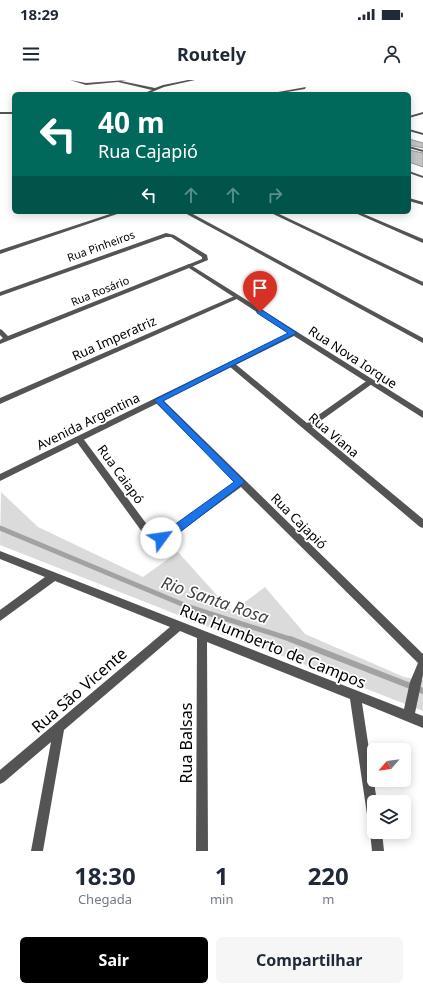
<!DOCTYPE html>
<html lang="pt">
<meta charset="utf-8">
<style>
:root{--surface:#fff;--page:#f6f6f7;--text:#1f2937;--muted:#747a83;--accent:#000}
body{margin:0;font-family:"Noto Sans",sans-serif;background:var(--page);color:var(--text);height:100vh;display:flex;flex-direction:column;font-size:15px;white-space:nowrap}
*{box-sizing:border-box;margin:0}
p{font-size:13px;color:var(--muted)}
.icon{flex:none;width:22px;height:22px;fill:none;stroke:currentColor;stroke-width:2;stroke-linecap:round;stroke-linejoin:round}
.map{position:relative;height:771px;overflow:hidden}
.side{display:flex;flex-direction:column;background:var(--surface);flex:1}
.side>*{flex:none}
.top-card{position:absolute;left:12px;top:12px;width:399px;height:122px;border-radius:6px;box-shadow:0 2px 10px #0003;background:#00695c;color:#fff;overflow:hidden}
.needle{width:26px;rotate:242deg}
.controls{position:absolute;left:367px;top:663px;display:grid;gap:8px}
.controls a{display:grid;place-items:center;width:44px;height:44px;border-radius:6px;background:var(--surface);box-shadow:0 2px 10px #0003;font-size:20px}
.pin{position:absolute;display:grid;place-items:center;width:34px;height:34px;color:#fff;margin:-41px -17px;border-radius:50% 50% 50% 0;rotate:-45deg;box-shadow:0 0 4px #0007}
.pin .icon{rotate:45deg}
.me{position:absolute;width:44px;margin:-22px;rotate:59deg;stroke-linejoin:round;filter:drop-shadow(0 0 3px #0008)}
.turn{display:flex;align-items:center;gap:14px;height:84px;padding:0 20px;font-size:18px}
.turn .icon{width:52px;height:52px;stroke-width:2.5}
.turn b{display:block;font-size:28px;line-height:34px}
.lanes{display:flex;align-items:center;height:38px;padding:0 20px;background:#0003;justify-content:center;gap:20px;direction:ltr}
.lanes .off{opacity:.35}
.eta{display:flex;justify-content:space-evenly;align-items:center;height:68px;text-align:center}
.eta b{font-size:24px;font-weight:700;line-height:28px}
.action{display:flex;gap:8px;margin-top:auto;padding:8px 20px}
.action a{flex:1;height:46px;border-radius:6px;background:var(--accent);color:#fff;font-size:16px;font-weight:700;line-height:46px;text-align:center}
.action a+a{background:var(--page);color:var(--text)}
.status{display:flex;justify-content:space-between;align-items:center;height:28px;padding:0 20px;background:var(--surface);direction:ltr}
.status svg{height:11px;fill:currentColor}
header{display:flex;justify-content:space-between;align-items:center;height:52px;padding:0 20px;background:var(--surface);font-size:18px;font-weight:700}
.map>svg:first-child{display:block}
.green{fill:#dbdbdb}
.lines{fill:none;stroke-linecap:round;stroke-linejoin:round}
.stream-far1{stroke:#a2a2a2;stroke-width:5}
.stream{stroke:#a2a2a2;stroke-width:6}
.building{fill:#c4c4c4;stroke:#989898}
.minor{fill:#545454;fill-rule:evenodd}
.tertiary{fill:#545454;fill-rule:evenodd}
.route{fill:#1a73e8;stroke:#114b97}
.labels{text-anchor:middle;stroke-width:3.5;stroke-linejoin:round;paint-order:stroke}
.far-street-label{font-size:11px;fill:#000;stroke:#fff}
.street-label{font-size:13px;fill:#000;stroke:#fff}
.near-street-label{font-size:16px;fill:#000;stroke:#fff}
.near-water-label{font-size:17px;font-style:italic;fill:#434343;stroke:#fff}
</style>
<div class="status"><b>18:29</b><svg viewBox="0 0 49 12"><path d="M0 12V9h3v3zM5 12V6h3v6zM10 12V3h3v9zM15 12V0h3v12zM26 1h20v11H26zM47 4h2v5h-2z"/></svg></div>
<header><svg class="icon" aria-label="menu" viewBox="0 0 24 24"><path d="M4 6h16M4 12h16M4 18h16"/></svg>Routely<svg class="icon" aria-label="person" viewBox="0 0 24 24"><circle cx="12" cy="8" r="4"/><path d="M4 21q1-7 8-7t8 7"/></svg></header>
<div class="map">
<svg width="423" height="771" viewBox="0 0 423 771">
<rect width="100%" height="100%" fill="#fff"/>
<path class="green" d="M 1,412 L 38,447 L 143,497 L 178,472 L 232,532 L 265,507 L 305,554 L 404,597 L 423,600 L 423,631 L 0,465 Z"/>
<g class="lines">
<path class="stream-far1" d="M 0,448 L 189,527 L 293,560"/>
<path class="stream" d="M 290,559 L 423,611"/>
</g>
<path class="building" d="M 409,59 L 423,63 L 423,68 L 409,65 Z
M 409,70 L 423,73 L 423,87 L 409,82 Z"/>
<g class="lines">
<path class="minor" d="M 70,0 L 86,3 L 127,0 L 121,1 L 155,8 L 163,5 L 188,0 L 195,0 L 164,7 L 147,14 L 142,14 L 152,10 L 118,2 L 86,5 Z
M 306,7 L 305,9 L 275,14 L 267,14 Z
M 0,32 L 14,32 L 14,34 L 0,34 Z
M 409,49 L 423,53 L 423,55 L 409,51 Z
M 409,66 L 423,70 L 423,72 L 409,68 Z
M 409,91 L 423,96 L 423,98 L 409,93 Z
M 409,118 L 423,122 L 423,125 L 409,121 Z
M 183,132 L 189,132 L 423,258 L 423,263 Z
M 269,132 L 275,132 L 423,202 L 423,206 Z
M 353,132 L 359,132 L 423,159 L 423,163 Z
M 166,153 L 174,155 L 207,175 L 208,180 L 191,187 L 187,187 L 187,185 L 202,179 L 202,177 L 171,157 L 166,157 L 0,216 L 0,212 Z
M 237,215 L 240,217 L 239,218 L 0,324 L 0,318 Z
M 229,282 L 233,282 L 307,343 L 368,300 L 372,300 L 373,302 L 372,304 L 312,347 L 423,439 L 423,448 L 420,447 L 229,286 Z
M 158,317 L 161,318 L 423,574 L 423,595 L 415,633 L 423,636 L 423,648 L 362,623 L 377,722 L 374,722 L 374,752 L 382,752 L 384,771 L 372,771 L 370,752 L 373,747 L 370,745 L 368,741 L 350,619 L 207,562 L 208,771 L 196,771 L 197,558 L 180,551 L 64,650 L 43,771 L 31,771 L 51,662 L 4,702 L 0,704 L 0,690 L 170,547 L 55,501 L 0,541 L 0,530 L 45,497 L 0,479 L 0,471 L 404,629 L 410,602 L 418,583 L 241,407 L 170,459 L 155,462 L 145,456 L 76,361 L 75,359 L 76,357 L 82,357 L 151,450 L 156,454 L 165,453 L 236,402 L 155,322 L 154,320 Z"/>
<path class="tertiary" d="M 423,32 L 423,34 L 409,38 L 409,36 Z
M 116,132 L 123,132 L 0,174 L 0,170 Z
M 189,184 L 423,331 L 423,338 L 294,256 L 0,401 L 0,394 L 289,253 L 189,188 L 0,264 L 0,260 L 3,258 L 0,255 L 0,249 L 2,250 L 8,256 Z"/>
</g>
<path class="route" d="M 257,230 L 262,230 L 297,253 L 163,321 L 245,402 L 171,459 L 161,463 L 157,461 L 156,458 L 157,455 L 163,453 L 234,402 L 154,320 L 288,253 L 257,233 Z"/>
<g class="labels">
<g class="far-street-label">
<text transform="translate(101 166) rotate(-20)" y="4">Rua Pinheiros</text>
<text transform="translate(100 211) rotate(-22)" y="4">Rua Rosário</text>
</g>
<g class="street-label">
<text transform="translate(114 258) rotate(-24)" y="5">Rua Imperatriz</text>
<text transform="translate(353 277) rotate(33)" y="5">Rua Nova Iorque</text>
<text transform="translate(88 341) rotate(-26)" y="5">Avenida Argentina</text>
<text transform="translate(334 355) rotate(40)" y="5">Rua Viana</text>
<text transform="translate(121 394) rotate(54)" y="5">Rua Caiapó</text>
<text transform="translate(299 441) rotate(45)" y="5">Rua Cajapió</text>
</g>
<g class="near-street-label">
<text transform="translate(273 566) rotate(22)" y="6">Rua Humberto de Campos</text>
<text transform="translate(79 610) rotate(-41)" y="6">Rua São Vicente</text>
<text transform="translate(186 663) rotate(-90)" y="6">Rua Balsas</text>
</g>
<g class="near-water-label">
<text transform="translate(215 520) rotate(19)" y="6">Rio Santa Rosa</text>
</g>
</g>
</svg>
<div class="controls">
<a><svg class="needle" viewBox="-14 -14 28 28"><path d="M0-13l5 13h-10z" fill="#e53935"/><path d="M0 13l5-13h-10z" fill="#747a83"/></svg></a>
<a><svg class="icon" aria-label="layers" viewBox="0 0 24 24"><path d="M12 4l9 5-9 5-9-5zM3 14l9 5 9-5"/></svg></a>
</div>
<div class="pin" style="left:260px;top:232px;background:#d93025"><svg class="icon" aria-label="arrive" viewBox="0 0 24 24"><path d="M6 21V4h12l-3 4 3 4H6"/></svg></div>
<svg class="me" style="left:161px;top:458px" viewBox="-20 -20 40 40"><circle r="19" fill="#fff"/><path d="M0-13L10 11 0 6-10 11z" fill="#1a73e8"/></svg>
<div class="top-card">
<div class="turn"><svg class="icon" aria-label="left" viewBox="0 0 24 24"><path d="M17 20v-9H6M10 6l-5 5 5 5"/></svg><div><b>40 m</b>Rua Cajapió</div></div>
<div class="lanes"><svg class="icon" aria-label="left" viewBox="0 0 24 24"><path d="M17 20v-9H6M10 6l-5 5 5 5"/></svg><svg class="icon off" aria-label="ahead" viewBox="0 0 24 24"><path d="M12 20V5M6 11l6-6 6 6"/></svg><svg class="icon off" aria-label="ahead" viewBox="0 0 24 24"><path d="M12 20V5M6 11l6-6 6 6"/></svg><svg class="icon off" aria-label="right" viewBox="0 0 24 24"><path d="M7 20v-9h11M14 6l5 5-5 5"/></svg></div>
</div>
</div>
<section class="side">
<div class="eta">
<div><b>18:30</b><p>Chegada</p></div>
<div><b>1</b><p>min</p></div>
<div><b>220</b><p>m</p></div>
</div>
<div class="action"><a>Sair</a><a>Compartilhar</a></div>
</section>
